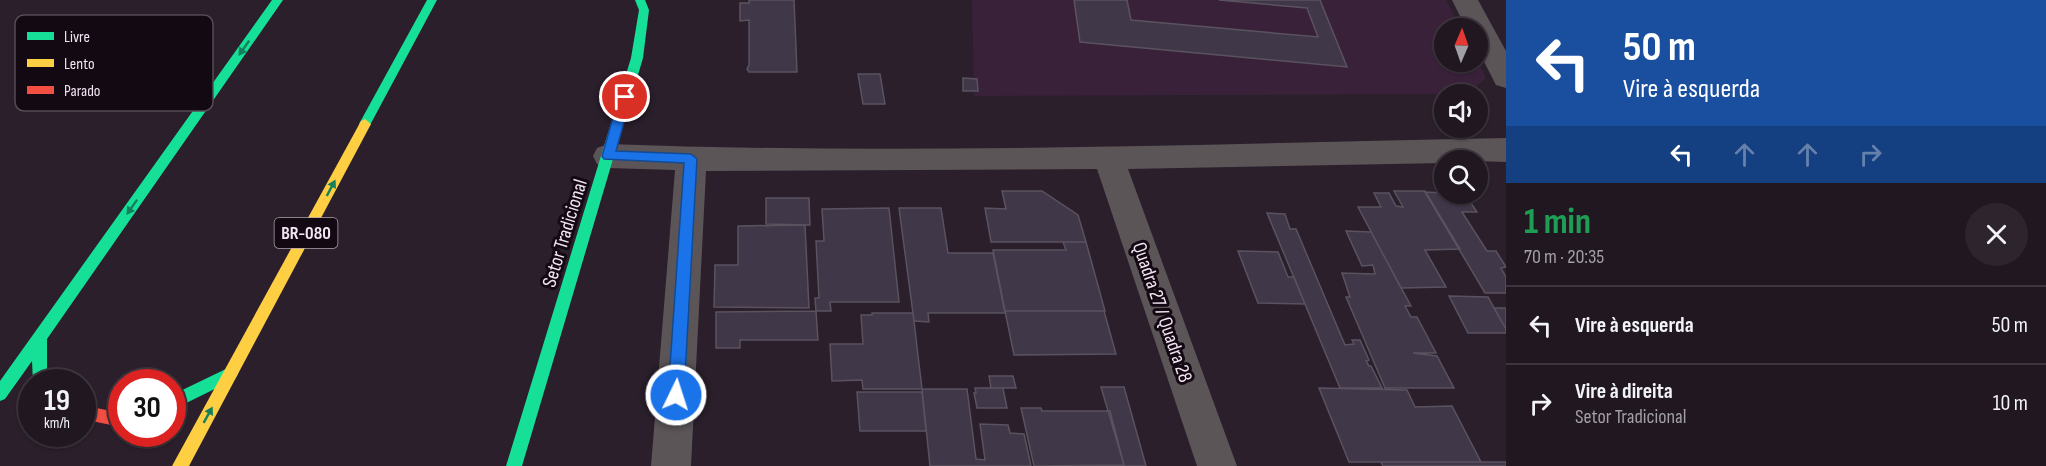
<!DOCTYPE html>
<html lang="pt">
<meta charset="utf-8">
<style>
:root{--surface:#201720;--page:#2d242d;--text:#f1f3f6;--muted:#a29fa5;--line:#3d363e}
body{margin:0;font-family:"Sofia Sans Condensed",sans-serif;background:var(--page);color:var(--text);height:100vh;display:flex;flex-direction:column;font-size:22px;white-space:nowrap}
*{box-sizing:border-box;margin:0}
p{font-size:20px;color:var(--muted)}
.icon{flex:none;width:33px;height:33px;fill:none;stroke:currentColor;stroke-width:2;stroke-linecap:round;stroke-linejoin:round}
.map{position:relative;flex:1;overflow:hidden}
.drawer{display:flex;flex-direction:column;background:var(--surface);width:540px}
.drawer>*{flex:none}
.banner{background:#1a4fa0;color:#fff;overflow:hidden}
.needle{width:39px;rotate:2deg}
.controls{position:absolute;left:1434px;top:18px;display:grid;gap:12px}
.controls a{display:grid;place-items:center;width:54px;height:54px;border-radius:50%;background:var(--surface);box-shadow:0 2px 4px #0004,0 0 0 2px var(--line);font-size:30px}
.speed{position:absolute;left:18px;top:369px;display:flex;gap:12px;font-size:30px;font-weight:700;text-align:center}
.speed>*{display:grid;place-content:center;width:78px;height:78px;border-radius:50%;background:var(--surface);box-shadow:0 2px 4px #0004,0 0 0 2px var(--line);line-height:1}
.speed small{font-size:15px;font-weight:400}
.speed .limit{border:9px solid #d22;background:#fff;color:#111}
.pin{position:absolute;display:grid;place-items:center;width:51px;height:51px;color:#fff;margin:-26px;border:3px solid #fff;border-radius:50%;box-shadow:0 2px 6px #0007}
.me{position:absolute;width:66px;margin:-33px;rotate:4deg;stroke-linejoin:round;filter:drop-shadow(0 0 4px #0008)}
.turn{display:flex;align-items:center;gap:21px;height:126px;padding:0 18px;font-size:27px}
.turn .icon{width:78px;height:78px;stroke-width:2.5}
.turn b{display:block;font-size:42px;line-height:51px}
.lanes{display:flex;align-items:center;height:57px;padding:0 18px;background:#0003;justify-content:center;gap:30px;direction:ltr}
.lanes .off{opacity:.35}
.round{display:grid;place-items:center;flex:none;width:63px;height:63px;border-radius:32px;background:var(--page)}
.head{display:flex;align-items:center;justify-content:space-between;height:102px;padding:0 18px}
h1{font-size:36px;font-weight:700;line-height:45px;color:#1e9e55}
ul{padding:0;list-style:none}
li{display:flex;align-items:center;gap:18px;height:78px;padding:0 18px;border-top:2px solid var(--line)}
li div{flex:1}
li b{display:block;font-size:22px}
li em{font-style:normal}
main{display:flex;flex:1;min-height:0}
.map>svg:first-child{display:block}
.built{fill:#39213a}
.building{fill:#403749;stroke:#5a535f;stroke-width:1.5}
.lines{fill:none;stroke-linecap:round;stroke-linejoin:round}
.street{fill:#5b5558;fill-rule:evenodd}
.fast{fill:#16e098;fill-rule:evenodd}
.slow{fill:#ffcf43;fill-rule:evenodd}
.jam{fill:#f24e42;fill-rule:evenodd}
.oneway{fill:#147f5c}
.route{fill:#1a73e8;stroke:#114b97;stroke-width:1.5}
.labels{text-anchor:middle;stroke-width:6;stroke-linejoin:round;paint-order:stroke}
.shield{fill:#120912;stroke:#b0a3b0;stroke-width:1.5}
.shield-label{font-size:18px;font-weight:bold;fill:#f4e5f4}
.street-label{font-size:20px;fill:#f4e5f4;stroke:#120912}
.key{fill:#120912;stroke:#564b56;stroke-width:1.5}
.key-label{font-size:16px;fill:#f4e5f4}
</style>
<main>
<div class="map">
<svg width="1506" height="466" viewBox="0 0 1506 466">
<rect width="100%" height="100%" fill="#2a1f2b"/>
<path class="built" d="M 972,0 L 1446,0 L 1461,28 L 1444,28 L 1444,62 L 1478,61 L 1486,78 L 1468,94 L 974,96 Z"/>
<path class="building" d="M 749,0 L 794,0 L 797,72 L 749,72 L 747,69 L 749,65 L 749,20 L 740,21 L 740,3 L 749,3 Z
M 1074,0 L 1127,0 L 1131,20 L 1318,37 L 1307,8 L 1219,0 L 1320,0 L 1347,67 L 1080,42 Z
M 858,74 L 880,74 L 885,104 L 863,104 Z
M 963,78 L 977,79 L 978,91 L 963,91 Z
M 1002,191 L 1042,191 L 1078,215 L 1086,242 L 991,242 L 985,208 L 1006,209 Z
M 1394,191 L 1425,191 L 1460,249 L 1425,250 L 1446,287 L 1401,288 L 1358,207 L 1381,207 L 1374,193 L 1389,193 L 1396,206 L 1403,207 Z
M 1425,192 L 1465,194 L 1477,212 L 1462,212 L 1487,251 L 1496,251 L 1506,267 L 1501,268 L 1506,277 L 1506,293 L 1485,293 Z
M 766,198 L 809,198 L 810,225 L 766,224 Z
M 889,208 L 899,302 L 830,302 L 831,311 L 816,311 L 815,298 L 819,298 L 816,241 L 824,241 L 822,209 Z
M 899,208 L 941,208 L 948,253 L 993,253 L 1005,313 L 928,313 L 929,322 L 914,321 Z
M 1267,213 L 1285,214 L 1290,229 L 1296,229 L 1345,345 L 1354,344 L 1352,340 L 1360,340 L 1369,360 L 1366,361 L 1369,366 L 1371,366 L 1382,388 L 1340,388 Z
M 805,225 L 809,308 L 714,307 L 715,265 L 738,265 L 738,226 Z
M 1346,231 L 1371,232 L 1411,306 L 1405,306 L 1411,317 L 1417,317 L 1436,353 L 1413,353 L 1437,356 L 1454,388 L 1385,388 L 1346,297 L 1350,297 L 1342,273 L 1375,274 L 1373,265 L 1362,266 Z
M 1063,242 L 1086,242 L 1105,311 L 1005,311 L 993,250 L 1066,250 Z
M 1238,251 L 1278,252 L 1288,277 L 1294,277 L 1305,304 L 1258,303 Z
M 1449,296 L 1488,297 L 1506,329 L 1506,333 L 1468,333 Z
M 1494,308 L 1506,308 L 1506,329 Z
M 816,311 L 818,340 L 740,340 L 740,348 L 716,348 L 716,312 Z
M 1005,311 L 1104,311 L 1116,354 L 1014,355 Z
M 872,313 L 913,313 L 922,389 L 863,389 L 862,380 L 832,381 L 830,344 L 863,344 L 861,315 L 872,315 Z
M 989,376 L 1013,376 L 1016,388 L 991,388 Z
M 1101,387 L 1124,387 L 1146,466 L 1122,466 L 1124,465 Z
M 975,388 L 1003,388 L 1007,408 L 977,408 L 974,393 L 976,393 Z
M 1319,388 L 1407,390 L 1415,407 L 1452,406 L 1481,462 L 1349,462 Z
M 922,389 L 967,389 L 976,459 L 985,460 L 980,424 L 1008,425 L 1010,433 L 1024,434 L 1031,466 L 930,466 Z
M 857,392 L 922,392 L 926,431 L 860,431 Z
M 1021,408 L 1041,408 L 1042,411 L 1110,411 L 1124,465 L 1034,466 Z
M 1381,462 L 1506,462 L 1506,466 L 1383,466 Z"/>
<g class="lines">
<path class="street" d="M 1452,0 L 1478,0 L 1506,51 L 1506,88 L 1496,85 L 1478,50 L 1478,28 L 1466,28 Z
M 1506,138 L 1506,162 L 1444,160 L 1444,163 L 1128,169 L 1237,466 L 1197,466 L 1097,169 L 706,171 L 691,466 L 651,466 L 675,170 L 608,168 L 597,164 L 593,156 L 597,148 L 608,144 C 907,155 1207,144 1506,138 Z"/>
<path class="fast" d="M 272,0 L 283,0 L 47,339 L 47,376 L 50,382 L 33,382 L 32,361 L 5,399 L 0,401 L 0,381 Z
M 427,0 L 437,0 L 369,127 L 361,127 L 359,124 Z
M 635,0 L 645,0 L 649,10 L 643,58 L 522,466 L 506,466 L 631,58 L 639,10 Z
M 230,367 L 235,369 L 238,374 L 235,379 L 172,410 L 172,395 Z"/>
<path class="slow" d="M 365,119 L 371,124 L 189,466 L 172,466 L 361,121 Z"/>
<path class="jam" d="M 82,405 L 111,411 L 122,409 L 122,423 L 111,425 L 82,419 Z"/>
</g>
<defs><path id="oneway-solid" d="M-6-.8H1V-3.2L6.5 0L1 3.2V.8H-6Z" transform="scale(1.5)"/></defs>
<g class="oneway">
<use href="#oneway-solid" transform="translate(244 48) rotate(125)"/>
<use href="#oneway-solid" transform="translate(331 188) rotate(-62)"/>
<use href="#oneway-solid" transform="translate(132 207) rotate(125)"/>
<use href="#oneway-solid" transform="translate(208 415) rotate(-61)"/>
</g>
<path class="route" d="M 625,92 L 631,97 L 616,151 L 691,154 L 697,159 L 684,395 L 681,400 L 676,402 L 670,400 L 668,395 L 684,163 L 604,159 L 602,156 L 619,97 Z"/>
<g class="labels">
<rect class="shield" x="274.5" y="218" width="63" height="30" rx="4.5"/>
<g class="shield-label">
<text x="306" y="239">BR-080</text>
</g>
<g class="street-label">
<text transform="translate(564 233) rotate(-73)" y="7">Setor Tradicional</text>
<text transform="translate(1163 312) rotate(71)" y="7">Quadra 27 / Quadra 28</text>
</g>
</g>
<rect x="15" y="15" width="198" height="96" rx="9" class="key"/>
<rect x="27" y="32" width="27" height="8" fill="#16e098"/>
<rect x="27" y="59" width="27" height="8" fill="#ffcf43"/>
<rect x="27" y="86" width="27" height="8" fill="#f24e42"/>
<g class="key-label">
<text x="64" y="42">Livre</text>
<text x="64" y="69">Lento</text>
<text x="64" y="96">Parado</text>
</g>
</svg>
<div class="controls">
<a><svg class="needle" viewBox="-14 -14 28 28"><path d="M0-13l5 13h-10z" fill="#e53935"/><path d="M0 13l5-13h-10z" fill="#a29fa5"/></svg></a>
<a><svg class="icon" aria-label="sound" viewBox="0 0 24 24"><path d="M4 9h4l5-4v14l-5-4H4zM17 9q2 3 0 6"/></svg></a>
<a><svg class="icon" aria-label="search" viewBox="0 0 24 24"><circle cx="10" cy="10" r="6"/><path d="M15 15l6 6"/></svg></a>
</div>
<div class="speed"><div>19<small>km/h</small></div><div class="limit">30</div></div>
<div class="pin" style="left:625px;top:97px;background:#d93025"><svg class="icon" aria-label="arrive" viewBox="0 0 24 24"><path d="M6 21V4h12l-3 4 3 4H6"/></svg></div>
<svg class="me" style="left:676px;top:395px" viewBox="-20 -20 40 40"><circle r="17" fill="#1a73e8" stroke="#fff" stroke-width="3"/><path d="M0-11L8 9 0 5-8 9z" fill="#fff"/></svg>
</div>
<section class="drawer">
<div class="banner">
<div class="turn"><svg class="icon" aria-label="left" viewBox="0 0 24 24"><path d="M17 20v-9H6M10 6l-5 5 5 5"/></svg><div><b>50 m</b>Vire à esquerda</div></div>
<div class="lanes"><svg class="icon" aria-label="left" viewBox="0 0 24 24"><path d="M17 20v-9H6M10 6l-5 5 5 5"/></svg><svg class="icon off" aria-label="ahead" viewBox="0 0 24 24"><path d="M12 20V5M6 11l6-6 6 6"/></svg><svg class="icon off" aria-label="ahead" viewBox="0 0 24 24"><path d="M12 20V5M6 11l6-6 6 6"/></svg><svg class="icon off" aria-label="right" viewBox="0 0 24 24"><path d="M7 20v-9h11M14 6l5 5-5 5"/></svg></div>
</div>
<div class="head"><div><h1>1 min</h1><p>70 m · 20:35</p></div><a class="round"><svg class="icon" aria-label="close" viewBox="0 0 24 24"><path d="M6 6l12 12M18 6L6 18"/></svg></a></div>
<ul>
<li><svg class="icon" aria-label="left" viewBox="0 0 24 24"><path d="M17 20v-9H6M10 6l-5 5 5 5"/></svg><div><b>Vire à esquerda</b></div><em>50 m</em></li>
<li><svg class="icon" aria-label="right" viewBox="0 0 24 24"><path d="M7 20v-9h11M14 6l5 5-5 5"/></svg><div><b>Vire à direita</b><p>Setor Tradicional</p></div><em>10 m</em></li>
</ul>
</section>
</main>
